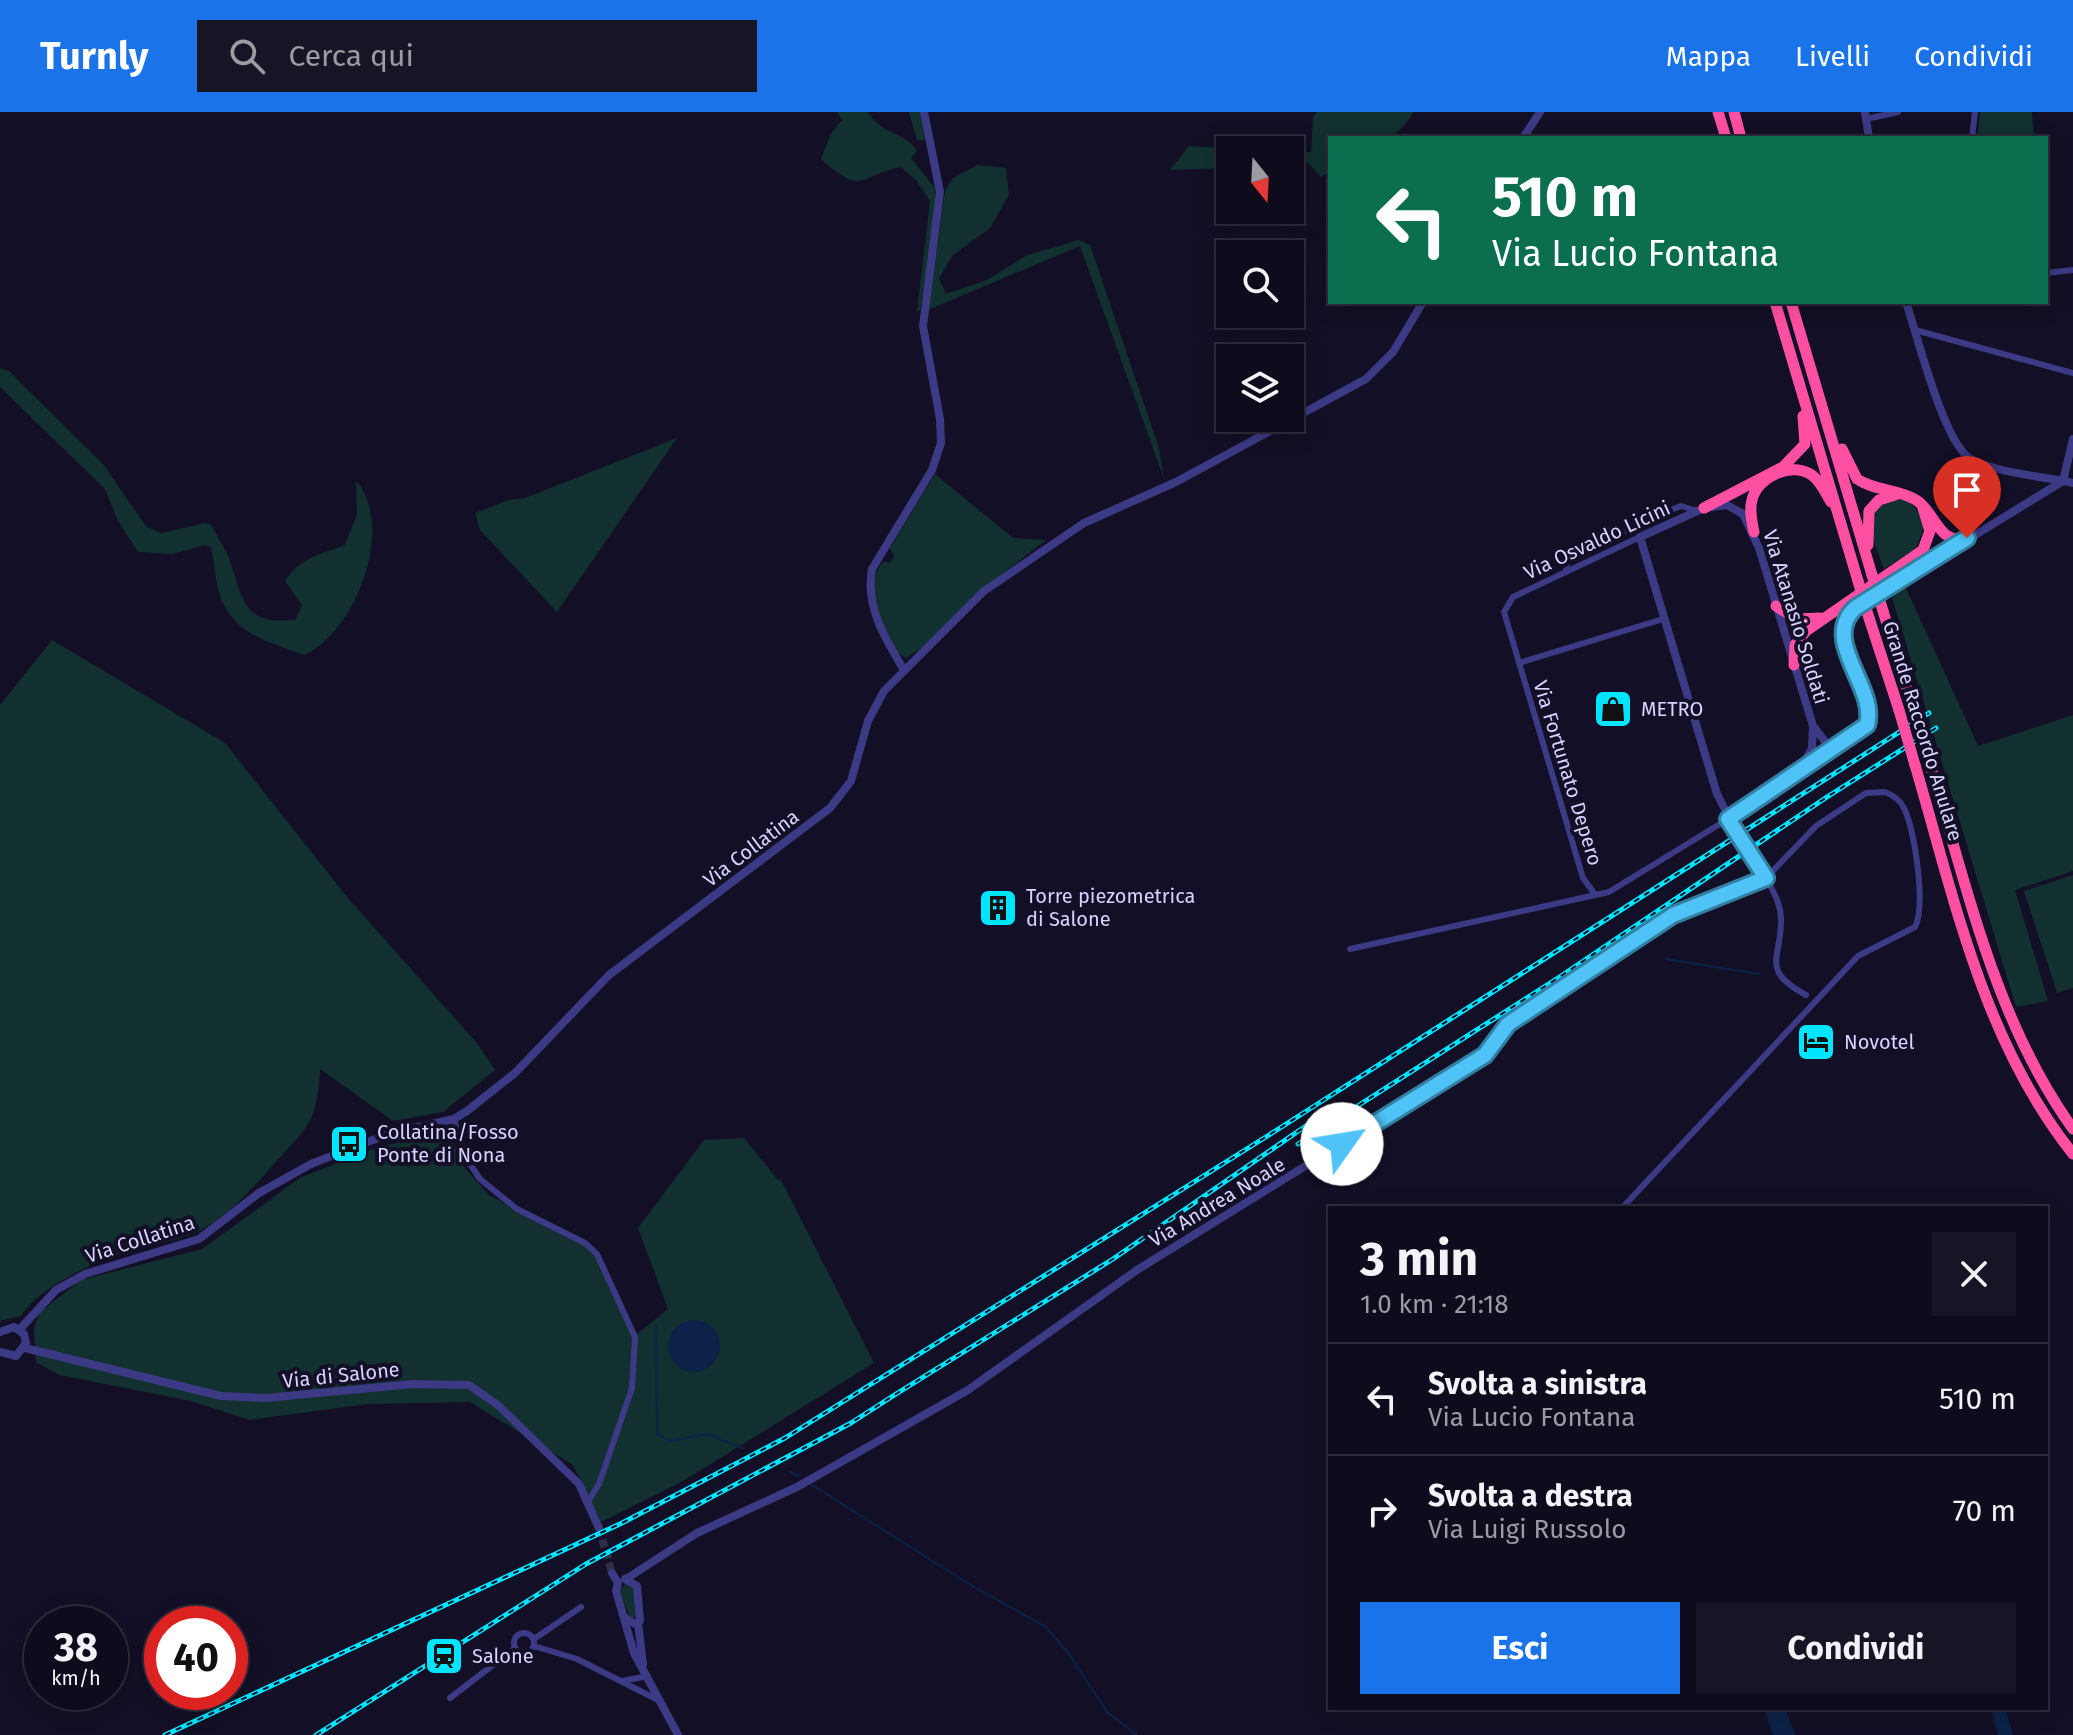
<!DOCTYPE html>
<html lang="it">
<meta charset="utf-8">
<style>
:root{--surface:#0e0b1c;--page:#171425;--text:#f1f3f6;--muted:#9b9ba3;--line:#2e2b3b;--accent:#1a73e8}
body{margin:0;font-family:"Fira Sans",sans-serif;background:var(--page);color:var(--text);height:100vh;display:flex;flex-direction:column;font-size:30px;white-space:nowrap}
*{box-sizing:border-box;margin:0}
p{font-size:26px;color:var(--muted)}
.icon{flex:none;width:44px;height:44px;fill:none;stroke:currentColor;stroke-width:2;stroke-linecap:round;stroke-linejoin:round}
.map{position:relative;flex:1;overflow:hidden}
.drawer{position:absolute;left:1328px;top:1094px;width:720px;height:504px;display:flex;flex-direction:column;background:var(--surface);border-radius:0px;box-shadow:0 4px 20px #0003,0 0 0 2px var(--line)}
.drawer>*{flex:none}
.hud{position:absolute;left:1328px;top:24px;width:720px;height:168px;border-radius:0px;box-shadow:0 4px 20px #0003,0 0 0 2px var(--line);background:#0b6e4f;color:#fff;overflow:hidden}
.needle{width:52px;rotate:162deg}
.fabs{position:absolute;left:1216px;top:24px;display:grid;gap:16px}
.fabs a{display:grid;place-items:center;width:88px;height:88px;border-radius:0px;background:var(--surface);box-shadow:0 4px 20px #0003,0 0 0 2px var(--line);font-size:40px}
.speed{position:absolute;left:24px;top:1494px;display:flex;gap:16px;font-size:40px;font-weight:700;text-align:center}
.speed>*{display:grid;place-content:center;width:104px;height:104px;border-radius:50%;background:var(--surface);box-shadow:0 4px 20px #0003,0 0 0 2px var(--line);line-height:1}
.speed small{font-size:20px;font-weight:400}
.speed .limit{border:12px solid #d22;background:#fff;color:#111}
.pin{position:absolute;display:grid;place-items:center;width:68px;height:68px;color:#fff;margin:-82px -34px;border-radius:50% 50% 50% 0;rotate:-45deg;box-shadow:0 0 8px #0007}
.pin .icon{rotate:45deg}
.me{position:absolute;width:88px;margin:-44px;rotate:58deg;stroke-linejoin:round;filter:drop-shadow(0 0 6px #0008)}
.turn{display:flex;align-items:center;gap:28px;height:168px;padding:0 32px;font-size:36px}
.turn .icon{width:104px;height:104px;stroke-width:2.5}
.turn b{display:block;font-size:56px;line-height:68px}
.round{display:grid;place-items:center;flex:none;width:84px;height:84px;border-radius:0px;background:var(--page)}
.headline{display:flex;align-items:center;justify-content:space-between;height:136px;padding:0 32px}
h1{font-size:48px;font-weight:700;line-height:60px}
.cta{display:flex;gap:16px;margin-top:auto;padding:16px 32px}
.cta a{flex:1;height:92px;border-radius:0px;background:var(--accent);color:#fff;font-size:32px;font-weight:700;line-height:92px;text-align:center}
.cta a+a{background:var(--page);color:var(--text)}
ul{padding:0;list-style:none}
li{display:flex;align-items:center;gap:24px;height:112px;padding:0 32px;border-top:2px solid var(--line)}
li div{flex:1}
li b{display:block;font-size:30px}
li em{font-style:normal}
header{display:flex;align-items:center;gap:48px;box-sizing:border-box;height:112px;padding:0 40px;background:var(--accent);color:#fff}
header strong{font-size:38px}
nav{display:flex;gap:44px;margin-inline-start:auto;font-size:28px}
.search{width:560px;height:72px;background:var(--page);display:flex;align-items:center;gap:20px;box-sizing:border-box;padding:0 28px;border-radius:0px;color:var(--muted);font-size:30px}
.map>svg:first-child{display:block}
.green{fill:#12302f}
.water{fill:#0c2248}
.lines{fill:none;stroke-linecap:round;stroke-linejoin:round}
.stream{stroke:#0c2248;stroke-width:2}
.tertiary-tunnel{stroke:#312d47;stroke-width:8;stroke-dasharray:8 4;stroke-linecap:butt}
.minor{stroke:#3d3a85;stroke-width:6}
.tertiary{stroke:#3d3a85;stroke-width:8}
.motorway{stroke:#ff4fa3;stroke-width:11}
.rail-casing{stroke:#00e5ff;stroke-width:5}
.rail{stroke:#130f26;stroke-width:2;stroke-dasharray:6;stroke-linecap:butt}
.tertiary-bridge{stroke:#3d3a85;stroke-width:8}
.motorway-bridge{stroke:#ff4fa3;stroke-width:11}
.route-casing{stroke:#337fa1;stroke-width:20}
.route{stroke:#4fc3f7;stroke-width:14}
.labels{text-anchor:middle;stroke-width:8;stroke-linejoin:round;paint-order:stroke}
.street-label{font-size:20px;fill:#d9d4ff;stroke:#130f26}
.poi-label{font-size:20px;fill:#d9d4ff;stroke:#130f26;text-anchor:start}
</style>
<header>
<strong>Turnly</strong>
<div class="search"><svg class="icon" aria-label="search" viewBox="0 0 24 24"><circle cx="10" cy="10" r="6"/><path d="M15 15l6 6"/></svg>Cerca qui</div>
<nav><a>Mappa</a><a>Livelli</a><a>Condividi</a></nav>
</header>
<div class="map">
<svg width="2073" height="1623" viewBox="0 0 2073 1623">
<rect width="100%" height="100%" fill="#130f26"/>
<path class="green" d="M 837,0 L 868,0 C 881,23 905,19 917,39 L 911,46 L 935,76 L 936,102 L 920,199 L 917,199 L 930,89 L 916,68 L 901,55 C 857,64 864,85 821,47 L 831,21 L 842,8 Z
M 909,0 L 920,0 L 925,25 L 923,29 L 917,28 Z
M 1317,0 L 1413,0 C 1395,36 1365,26 1330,26 L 1330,59 L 1321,65 L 1308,51 L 1290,52 L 1290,39 L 1311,40 L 1313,5 Z
M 1980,0 L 2032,0 L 2034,26 L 1977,26 Z
M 1189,34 L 1263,38 L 1230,38 L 1230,56 L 1170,58 Z
M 977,53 L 1006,56 L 1009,83 L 990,116 L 953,143 L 939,166 L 946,182 L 987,168 L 1027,143 L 1079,128 L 1090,133 L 1159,336 L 1164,367 L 1080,134 L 928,198 L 945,79 L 953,66 Z
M 0,256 L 9,259 L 103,352 L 146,414 L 161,421 L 206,411 L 211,413 C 216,422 222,432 227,441 C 242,478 239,517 296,507 L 302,493 L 285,469 C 299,446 321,442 345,433 L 357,402 L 356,369 C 396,414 356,520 304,543 C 265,529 227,520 217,473 C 215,460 214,448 211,436 L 206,433 L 172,442 L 138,440 L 118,409 L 105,377 L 0,275 Z
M 677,326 L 557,500 L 480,418 L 475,401 L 509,388 L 525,386 Z
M 935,362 L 1013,426 L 1046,428 L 980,479 L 923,535 L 906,546 L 899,542 C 885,514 858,477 884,449 L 890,451 L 894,444 L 890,436 Z
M 1893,386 C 1913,387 1919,398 1924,416 L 1916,436 L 1884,457 C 1874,429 1859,402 1893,386 Z
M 1905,474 L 1978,634 L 2073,603 L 2073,759 L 2015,778 L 2048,889 L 2016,895 L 1891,482 Z
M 52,528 L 225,631 L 347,785 L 477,931 L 495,958 L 443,1000 L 393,1009 L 320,957 C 317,1010 309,1014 274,1052 C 253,1076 230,1102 201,1118 C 180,1129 153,1132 130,1139 C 97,1148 39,1175 21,1204 L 0,1209 L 0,593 Z
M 2073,763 L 2073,876 L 2057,881 L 2024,779 Z
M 449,1021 L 464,1055 L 489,1083 L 593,1137 L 635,1224 L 668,1197 L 638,1116 L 704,1028 L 744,1026 L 778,1068 L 781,1068 L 874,1251 L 685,1368 L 601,1410 L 573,1353 L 470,1290 L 368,1292 L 249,1308 L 191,1289 L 59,1263 L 36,1250 L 34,1216 L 40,1200 L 81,1168 L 202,1137 L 300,1066 L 381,1034 Z
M 625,1472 L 634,1477 L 637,1504 L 631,1507 L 619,1479 Z"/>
<path class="water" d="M668 1234a26 26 0 1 1 52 0a26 26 0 1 1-52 0Z
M 1764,1596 L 1785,1596 L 1795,1623 L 1773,1623 Z
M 1991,1596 L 2005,1596 L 2013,1623 L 1998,1623 Z"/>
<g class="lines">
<path class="stream" d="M 1666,847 L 1759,862
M 656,1213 L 657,1322 L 670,1329 L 707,1322 L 743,1336
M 790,1360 L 799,1364
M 812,1373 L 969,1472 L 1046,1515 L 1068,1541 L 1107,1600 L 1137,1623"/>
<path class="tertiary-tunnel" d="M 599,1416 L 612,1461"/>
<path class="minor" d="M 1866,7 L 1898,0
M 1972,26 L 1975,0
M 2046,161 L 2073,158
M 1915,218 L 2073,261
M 1566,460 L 1567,450 L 1572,444 L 1671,398 L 1681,394 L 1697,399
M 1519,551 L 1663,507
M 1594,781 L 1583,766 L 1504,500 L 1513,485 L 1640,425
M 1350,837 L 1609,780 L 1728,707
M 454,1007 L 464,1043 L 480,1067 L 517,1097 L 585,1131 L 597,1142 L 635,1225 L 632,1276 L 599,1372 L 589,1388
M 1622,1096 L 1858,844 L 1915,815 C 1926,793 1915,718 1904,696 C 1900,688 1893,683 1885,680 L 1866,681 L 1816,714 L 1766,766 C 1773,779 1781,791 1781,808 C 1781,848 1760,858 1806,883
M514 1531a10 10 0 1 1 20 0a10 10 0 1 1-20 0Z
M 534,1527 L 581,1495
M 534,1534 L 577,1547 L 658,1588
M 622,1569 L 648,1564
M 450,1586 L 515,1536"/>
<path class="tertiary" d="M 1865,0 L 1869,26
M 1523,26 L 1540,0
M 1906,190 C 1917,222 1944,333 1971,347 C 2000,362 2041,364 2073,371
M 2063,369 L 2073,327
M 904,558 C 885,526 865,495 872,457 L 932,358 L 941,331 L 940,307 L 923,214 L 940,80 L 924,0
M 1815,616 L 1826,631 L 1842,632
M 1728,707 L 1867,613 L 1867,597 L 1843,522 L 1845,510 L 1853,498 L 2063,369
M 1735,717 L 1717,682 L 1640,425 L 1704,396 L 1727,393 L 1743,402 L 1759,436 L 1813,614 L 1812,636 L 1801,657
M 19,1218 L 56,1178 L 85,1162 L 199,1127 L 259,1081 L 311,1052 L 388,1022 L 454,1007 L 467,999 L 515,961 L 609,863 L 830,696 L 851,669 L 868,609 L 884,579 L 984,479 L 1084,411 L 1176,370 L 1366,267 L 1393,240 L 1423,190
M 0,1220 L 14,1215 L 24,1222 L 26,1231 L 16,1244 L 0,1240
M 25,1236 L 221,1284 L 266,1286 L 413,1272 L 469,1273 L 499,1294 L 579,1372 L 599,1416
M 612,1461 L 618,1471 L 616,1479 L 634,1541 L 678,1623
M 626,1467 L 697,1421 L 797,1375 L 968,1278 L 1137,1158 L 1485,943 L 1508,912 L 1673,803 L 1766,766 L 1752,744
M 624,1505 L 635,1512 L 640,1509 L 637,1474 L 625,1467
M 638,1511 L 643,1552"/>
<path class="motorway" d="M 1718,0 L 1726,26
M 1734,0 L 1741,26
M 1775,190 L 1858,469
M 1791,190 L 1872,463
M 1842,337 L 1857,367 C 1875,379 1899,377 1916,388 C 1936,400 1938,434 1967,426
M 1704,396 L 1783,355 L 1805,332 L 1803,304
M 1754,420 C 1752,410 1749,398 1752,388 C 1757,365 1793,348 1813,364 C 1821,370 1826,382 1831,390
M 1868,433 L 1869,399 L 1879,388 L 1895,383
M 1776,494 L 1796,507 L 1820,506
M 1883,499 L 1912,593
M 1869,506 L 1899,598
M 1794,553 L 1795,533 L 1806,519 L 1923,438 L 1930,419 L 1922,393
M 1928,646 C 1967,773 1994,907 2073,1017
M 1915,653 C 1955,788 1983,929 2073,1042"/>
<g class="rail-casing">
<path id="rail" d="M 1298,1032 L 1558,866 L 1827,685 L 1936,616
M 165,1623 L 622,1411 L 785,1326 L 1269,1023 L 1929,601
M 316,1623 L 586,1452 L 851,1311 L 896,1282 L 1113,1147 L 1326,1000"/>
</g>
<use href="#rail" class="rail"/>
<path class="tertiary-bridge" d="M 1735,717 L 1752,744"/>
<path class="motorway-bridge" d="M 1872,463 L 1883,499
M 1858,469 L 1869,506
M 1912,593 L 1928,646
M 1899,598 L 1915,653"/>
</g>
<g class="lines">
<g class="route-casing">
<path id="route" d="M 1342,1032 L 1485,943 L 1508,912 L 1673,803 L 1766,766 L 1728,707 L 1867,613 C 1878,576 1820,529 1855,496 L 1967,426"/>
</g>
<use href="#route" class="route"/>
</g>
<defs>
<g id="shop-square" transform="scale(2)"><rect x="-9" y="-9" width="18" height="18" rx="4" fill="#00e5ff" stroke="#130f26"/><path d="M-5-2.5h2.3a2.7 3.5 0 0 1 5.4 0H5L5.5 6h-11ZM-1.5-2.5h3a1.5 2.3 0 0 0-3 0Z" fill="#111"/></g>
<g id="building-square" transform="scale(2)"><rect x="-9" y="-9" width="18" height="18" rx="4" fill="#00e5ff" stroke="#130f26"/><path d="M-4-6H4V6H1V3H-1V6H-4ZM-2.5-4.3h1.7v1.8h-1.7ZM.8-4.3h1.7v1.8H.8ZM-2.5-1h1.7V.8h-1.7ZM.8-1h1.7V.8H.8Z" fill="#111"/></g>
<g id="hotel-square" transform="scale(2)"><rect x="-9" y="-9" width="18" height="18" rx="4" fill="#00e5ff" stroke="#130f26"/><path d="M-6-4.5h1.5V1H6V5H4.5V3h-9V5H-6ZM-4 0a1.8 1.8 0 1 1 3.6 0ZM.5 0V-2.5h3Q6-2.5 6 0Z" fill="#111"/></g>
<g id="bus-square" transform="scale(2)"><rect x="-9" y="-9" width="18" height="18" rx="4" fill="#00e5ff" stroke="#130f26"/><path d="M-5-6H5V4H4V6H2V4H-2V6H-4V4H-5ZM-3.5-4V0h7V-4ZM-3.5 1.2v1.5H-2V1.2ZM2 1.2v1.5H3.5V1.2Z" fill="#111"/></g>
<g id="station-square" transform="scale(2)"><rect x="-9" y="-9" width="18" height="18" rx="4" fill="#00e5ff" stroke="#130f26"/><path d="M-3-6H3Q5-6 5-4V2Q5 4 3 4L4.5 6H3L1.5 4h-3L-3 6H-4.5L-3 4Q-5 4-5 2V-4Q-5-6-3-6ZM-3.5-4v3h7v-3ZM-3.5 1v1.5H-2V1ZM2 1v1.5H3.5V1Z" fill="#111"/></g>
</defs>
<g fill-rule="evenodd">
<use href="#shop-square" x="1613" y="597"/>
<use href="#building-square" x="998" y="796"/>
<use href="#hotel-square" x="1816" y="930"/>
<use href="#bus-square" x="349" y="1032"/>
<use href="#station-square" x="444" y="1544"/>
</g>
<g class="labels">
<g class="street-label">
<text transform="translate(1597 428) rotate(-25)" y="7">Via Osvaldo Licini</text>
<text transform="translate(1796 505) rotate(73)" y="7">Via Atanasio Soldati</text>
<text transform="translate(1923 619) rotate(73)" y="7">Grande Raccordo Anulare</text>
<text transform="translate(1568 661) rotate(73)" y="7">Via Fortunato Depero</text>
<text transform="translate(751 736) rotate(-37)" y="7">Via Collatina</text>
<text transform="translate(1217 1090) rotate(-31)" y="7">Via Andrea Noale</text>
<text transform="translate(140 1127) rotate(-18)" y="7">Via Collatina</text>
<text transform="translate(341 1263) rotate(-6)" y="7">Via di Salone</text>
</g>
<g class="poi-label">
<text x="1641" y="604">METRO</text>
<text x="1026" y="791">Torre piezometrica<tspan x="1026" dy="23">di Salone</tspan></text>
<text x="1844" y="937">Novotel</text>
<text x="377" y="1027">Collatina/Fosso<tspan x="377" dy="23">Ponte di Nona</tspan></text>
<text x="472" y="1551">Salone</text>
</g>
</g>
</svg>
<div class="fabs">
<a><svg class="needle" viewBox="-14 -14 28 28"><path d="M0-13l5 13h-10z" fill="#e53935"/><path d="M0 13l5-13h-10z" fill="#9b9ba3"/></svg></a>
<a><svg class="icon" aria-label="search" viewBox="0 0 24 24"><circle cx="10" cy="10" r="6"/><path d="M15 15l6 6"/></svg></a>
<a><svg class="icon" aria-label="layers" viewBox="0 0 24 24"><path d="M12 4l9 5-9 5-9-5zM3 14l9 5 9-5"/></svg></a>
</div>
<div class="speed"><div>38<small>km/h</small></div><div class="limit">40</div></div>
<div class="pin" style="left:1967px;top:426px;background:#d93025"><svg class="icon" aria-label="arrive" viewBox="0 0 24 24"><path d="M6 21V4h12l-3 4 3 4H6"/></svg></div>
<svg class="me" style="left:1342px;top:1032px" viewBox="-20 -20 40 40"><circle r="19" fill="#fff"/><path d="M0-13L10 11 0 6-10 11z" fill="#4fc3f7"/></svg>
<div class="hud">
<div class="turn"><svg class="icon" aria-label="left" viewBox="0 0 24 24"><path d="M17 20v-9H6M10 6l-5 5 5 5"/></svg><div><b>510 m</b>Via Lucio Fontana</div></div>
</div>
<section class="drawer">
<div class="headline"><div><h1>3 min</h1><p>1.0 km · 21:18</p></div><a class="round"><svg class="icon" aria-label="close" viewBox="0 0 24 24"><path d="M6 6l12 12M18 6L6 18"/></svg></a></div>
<ul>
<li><svg class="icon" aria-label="left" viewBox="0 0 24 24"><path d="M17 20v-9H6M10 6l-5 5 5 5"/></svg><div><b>Svolta a sinistra</b><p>Via Lucio Fontana</p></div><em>510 m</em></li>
<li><svg class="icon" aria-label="right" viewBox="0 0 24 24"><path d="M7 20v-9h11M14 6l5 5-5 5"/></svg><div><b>Svolta a destra</b><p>Via Luigi Russolo</p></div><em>70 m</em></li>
</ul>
<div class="cta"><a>Esci</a><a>Condividi</a></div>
</section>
</div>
